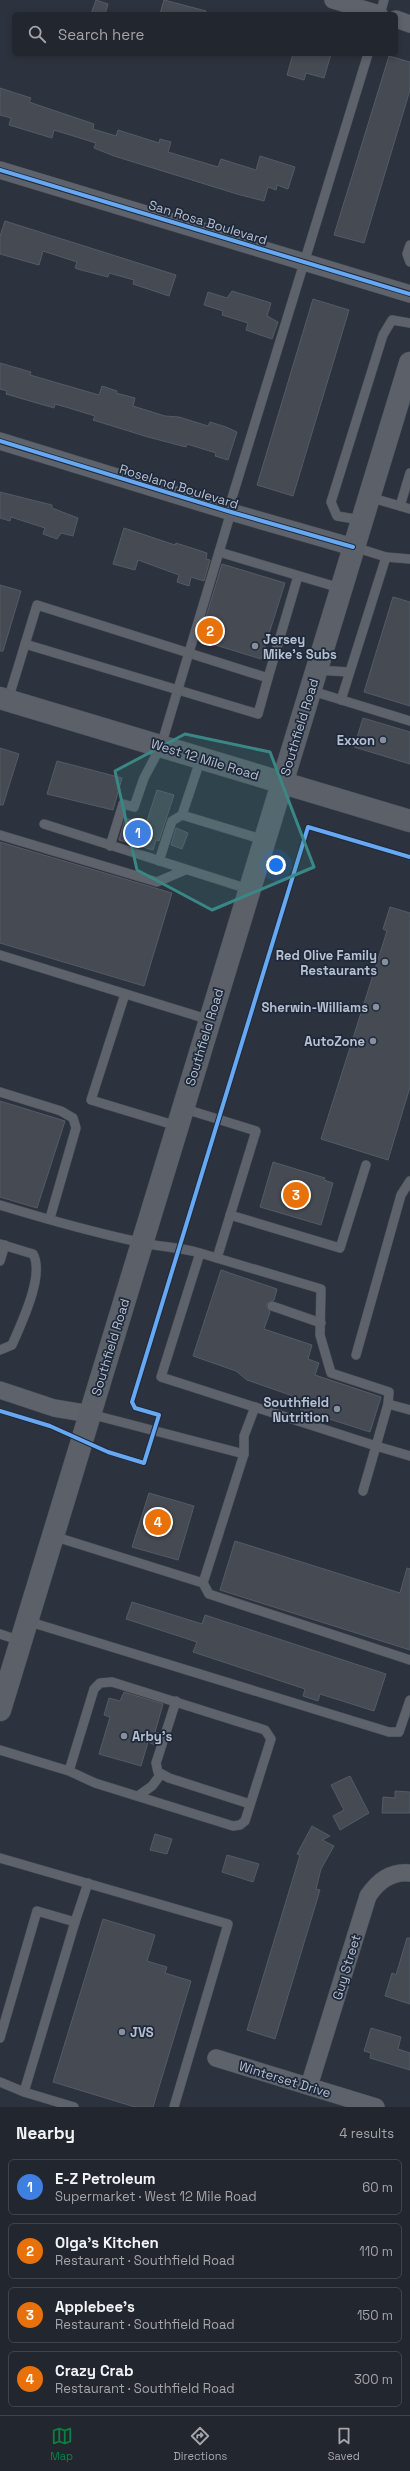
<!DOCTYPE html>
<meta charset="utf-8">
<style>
body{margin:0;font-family:"Space Grotesk",sans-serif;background:#2a2e36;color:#f1f3f6}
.you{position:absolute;left:276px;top:865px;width:14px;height:14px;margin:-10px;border:3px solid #fff;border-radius:50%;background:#1a73e8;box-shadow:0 0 0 6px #1a73e833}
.badge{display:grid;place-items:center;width:26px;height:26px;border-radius:50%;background:#0b8043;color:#fff;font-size:13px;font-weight:700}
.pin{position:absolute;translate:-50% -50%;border:2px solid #fff;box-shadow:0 1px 4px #0006}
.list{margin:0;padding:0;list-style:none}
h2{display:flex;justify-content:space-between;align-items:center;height:52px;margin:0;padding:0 16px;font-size:17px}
h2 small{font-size:13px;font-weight:400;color:#a2a5aa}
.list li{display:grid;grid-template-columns:26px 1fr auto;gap:12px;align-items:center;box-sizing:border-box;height:56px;margin:0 8px 8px;padding:0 8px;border:1px solid #3f434a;border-radius:6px}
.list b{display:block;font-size:15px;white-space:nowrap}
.list p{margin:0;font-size:13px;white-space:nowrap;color:#a2a5aa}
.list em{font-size:13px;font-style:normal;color:#a2a5aa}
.icon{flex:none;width:22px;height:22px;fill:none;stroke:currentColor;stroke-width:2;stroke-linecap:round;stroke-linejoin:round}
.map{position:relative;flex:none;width:410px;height:2107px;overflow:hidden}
.search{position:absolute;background:#22262e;box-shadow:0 2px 6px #0003;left:12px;right:12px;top:12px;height:44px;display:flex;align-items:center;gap:10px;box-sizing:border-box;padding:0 14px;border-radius:6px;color:#a2a5aa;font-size:15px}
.sheet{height:308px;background:#22262e}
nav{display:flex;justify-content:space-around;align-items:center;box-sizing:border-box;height:56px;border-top:1px solid #3f434a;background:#22262e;font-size:11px;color:#a2a5aa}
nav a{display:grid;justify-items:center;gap:2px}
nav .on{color:#0b8043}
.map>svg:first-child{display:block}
.building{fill:#454a53;stroke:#555b65}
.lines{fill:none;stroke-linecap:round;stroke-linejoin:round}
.lane-casing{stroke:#494e57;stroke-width:10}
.street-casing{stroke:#494e57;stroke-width:18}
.secondary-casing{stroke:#494e57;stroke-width:23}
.lane{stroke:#5d626b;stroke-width:9}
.street{stroke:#5d626b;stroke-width:17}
.secondary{stroke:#5c6169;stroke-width:22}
.cycleway-casing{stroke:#1e293b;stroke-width:6}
.cycleway{stroke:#66a8f1;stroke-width:4}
.marked{fill:#398886;fill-opacity:0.2;stroke:#398886;stroke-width:3;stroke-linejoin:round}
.poi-dot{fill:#878f9c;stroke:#1e293b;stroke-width:1.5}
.labels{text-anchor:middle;stroke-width:3.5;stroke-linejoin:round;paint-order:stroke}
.street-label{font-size:13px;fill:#b7c0ce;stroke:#1e293b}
.poi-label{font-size:13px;font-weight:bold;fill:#b7c0ce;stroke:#1e293b;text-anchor:end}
</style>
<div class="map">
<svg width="410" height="2107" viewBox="0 0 410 2107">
<rect width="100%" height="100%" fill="#2d333e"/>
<g class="building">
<path d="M96,0L108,4L105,14H91Z"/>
<path d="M164,0L206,11L205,14H160Z"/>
<path d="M293,54H331L324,78L306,73L304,80L287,75Z"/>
<path d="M389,56L410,62V90L364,243L334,235Z"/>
<path d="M0,88L31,98L29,102L94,124L93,129L116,136L118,130L159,143L160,139L171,142L168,152L218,167L221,159L256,170L260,156L295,167L288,189L277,185L276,190L268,187L264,201L237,194L114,156L94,148L96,143L54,130L52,138L9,125L11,118L0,115Z"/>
<path d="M5,221L176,275L169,296L133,284L134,280L109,273L108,277L81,270L75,268L77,262L43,251L39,265L0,254V236Z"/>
<path d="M232,291L271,303L267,316L278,322L272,339L246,330L248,323L222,315L223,311L204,305L208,292L227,298Z"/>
<path d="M313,299L349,310L293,496L257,485Z"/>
<path d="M0,363L31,372L30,375L99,395L102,386L117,391L116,393L135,398L133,406L165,416L179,417L208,426L210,422L226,427L237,432L228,460L215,456L216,453L187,444L186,447L148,437L93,420L95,416L69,408L55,404L54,408L6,394L7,391L0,389Z"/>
<path d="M0,492L52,505V508L78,518L73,536L61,533L57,539L43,534L45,528L11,517L10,521L0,518Z"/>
<path d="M124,528L175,545L176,543L207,553L206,559L210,560L204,581L191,577L189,586L177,582L179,575L138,560L135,570L113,564Z"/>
<path d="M222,564L285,583L261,659L199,640Z"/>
<path d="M0,585L21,591L3,651H0Z"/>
<path d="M393,597L410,602V706L364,692Z"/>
<path d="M363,718L410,732V764L354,747Z"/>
<path d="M0,748L19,754L3,805H0Z"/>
<path d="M57,761L122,778L113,810L47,794Z"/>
<path d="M157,790L174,795L159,841L156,840L153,850L119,840L125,818L146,824Z"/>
<path d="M176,828L188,833L182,849L171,845Z"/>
<path d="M0,842L172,893L144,986L0,943Z"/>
<path d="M390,907L410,913V1087L388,1160L321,1139L387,931L383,929Z"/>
<path d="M0,1101L65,1121L37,1208L0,1197Z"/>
<path d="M273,1162L325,1178L324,1180L333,1183L321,1225L260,1207Z"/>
<path d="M221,1270L277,1289L274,1300L266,1304L270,1312L264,1329L312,1345L308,1359L319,1363L315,1375L381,1397L370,1432L301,1410L293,1396L247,1380L236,1371L193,1356Z"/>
<path d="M149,1493L194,1506L178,1560L132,1547Z"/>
<path d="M235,1541L400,1593L407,1568L410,1569V1650L220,1590Z"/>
<path d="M132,1602L202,1624L205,1615L386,1674L374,1711L320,1694L318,1701L303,1696L305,1689L193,1652L197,1642L126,1619Z"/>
<path d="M124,1692L163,1704L155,1732L159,1733L155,1745L148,1742L141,1766L99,1754L110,1717L104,1715L109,1698L120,1701Z"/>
<path d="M350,1776L369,1813L340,1830L333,1816L344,1810L331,1785Z"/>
<path d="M395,1791L410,1792V1813H382L383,1797L395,1798Z"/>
<path d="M312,1826L330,1836L322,1840L334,1846L321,1869L316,1889L320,1890L275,2039L247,2030L300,1855L297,1854Z"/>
<path d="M155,1834L172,1839L167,1854L150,1850Z"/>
<path d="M227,1855L259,1864L253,1882L222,1872Z"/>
<path d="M103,1919L155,1935L147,1961L167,1967L165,1973L191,1981L153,2107H135L53,2082Z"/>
<path d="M407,1938H410V2004L385,1996L392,1973L396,1975Z"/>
<path d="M371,2028L401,2037L398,2049L410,2053V2070L370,2058L371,2053L364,2051Z"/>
</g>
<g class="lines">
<defs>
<g id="lane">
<path d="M380,14L384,0"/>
<path d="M410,245L407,254L410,262"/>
<path d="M369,497L410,509"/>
<path d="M400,506L410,473"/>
<path d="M228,511L368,54"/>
<path d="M361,520L337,516L331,502L383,335L392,320L410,323"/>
<path d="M354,547L386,557L410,559"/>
<path d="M219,552L340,588"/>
<path d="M25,644L258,714L268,678"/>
<path d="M317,670L349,672"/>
<path d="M309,690L410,721"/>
<path d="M8,700L37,605L268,678L298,576"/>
<path d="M341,700L386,557"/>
<path d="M201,758L182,815L264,840"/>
<path d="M44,824L248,889"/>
<path d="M0,835L157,882L185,870"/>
<path d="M110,846L123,804L134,807L144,778L161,746L231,512"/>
<path d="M159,861L172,821L182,815"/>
<path d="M0,955L210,1020"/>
<path d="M125,994L91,1100L177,1126"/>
<path d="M0,1092L61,1111L73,1118L76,1128L50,1218"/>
<path d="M182,1108L256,1131L217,1258"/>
<path d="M0,1205C46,1219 92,1232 139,1242C159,1247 179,1247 200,1253L321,1289L320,1335L331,1373L389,1392L388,1404L376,1446L161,1377L200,1253"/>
<path d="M230,1215L340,1248L366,1165"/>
<path d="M0,1244L33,1254C45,1275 21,1324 12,1345L0,1350"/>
<path d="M0,1261L5,1245"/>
<path d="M272,1306L321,1323"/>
<path d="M356,1355L401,1195L410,1181"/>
<path d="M388,1404L410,1410"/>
<path d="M90,1414L244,1454L203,1583L209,1594L410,1660"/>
<path d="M244,1454V1436L255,1407"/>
<path d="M363,1491L376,1446L410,1456"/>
<path d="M53,1536L203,1583"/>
<path d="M27,1621L389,1732H399L410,1700"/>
<path d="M0,1634L21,1641"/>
<path d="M176,1701L156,1763L158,1772L169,1778L250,1804"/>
<path d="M0,1750L69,1771L95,1783L233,1826L240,1825L245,1821L271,1739L265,1730L112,1682L100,1683L94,1689L69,1771"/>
<path d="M138,1796L152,1786L161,1774"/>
<path d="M0,1858L228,1924L174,2107"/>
<path d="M0,2038L37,1911L75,1922L88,1883"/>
<path d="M0,2082L24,2092L74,2107"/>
<path d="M24,2092L75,1922"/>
</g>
<g id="street">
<path d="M333,0L379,14"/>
<path d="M396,19L410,24"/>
<path d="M0,170L410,294"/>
<path d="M0,441L231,512L353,547"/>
<path d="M0,1390L54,1408L90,1414"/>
<path d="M216,2058L376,2107"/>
<path d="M309,2086L368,1896C378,1881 392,1871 410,1873"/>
</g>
<g id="secondary">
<path d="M0,698L410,821"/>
<path d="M0,1710L410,363"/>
</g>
</defs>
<use href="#lane" class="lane-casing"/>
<use href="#street" class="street-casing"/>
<use href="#secondary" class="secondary-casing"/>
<use href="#lane" class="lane"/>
<use href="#street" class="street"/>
<use href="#secondary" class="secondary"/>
<defs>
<g id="cycleway">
<path d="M0,170L410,294"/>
<path d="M0,441L231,512L353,547"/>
<path d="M0,1411L50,1426L108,1452L144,1463L159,1415L135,1408L132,1402L308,827L410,857"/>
</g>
</defs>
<use href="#cycleway" class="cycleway-casing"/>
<use href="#cycleway" class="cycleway"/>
</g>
<path class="marked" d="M185,734L270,752L314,867L212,910L137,870L115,771Z"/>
<g class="poi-dot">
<circle cx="255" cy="646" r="4"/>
<circle cx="383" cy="740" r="4"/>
<circle cx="385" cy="962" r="4"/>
<circle cx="376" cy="1007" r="4"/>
<circle cx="373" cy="1041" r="4"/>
<circle cx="337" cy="1409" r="4"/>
<circle cx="124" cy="1736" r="4"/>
<circle cx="122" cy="2032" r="4"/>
</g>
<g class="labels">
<g class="street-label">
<text transform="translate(208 222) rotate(17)" y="5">San Rosa Boulevard</text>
<text transform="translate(179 486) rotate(17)" y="5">Roseland Boulevard</text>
<text transform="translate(299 727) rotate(-73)" y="5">Southfield Road</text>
<text transform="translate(205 759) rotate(17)" y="5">West 12 Mile Road</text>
<text transform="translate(204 1037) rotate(-73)" y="5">Southfield Road</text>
<text transform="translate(110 1347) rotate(-73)" y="5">Southfield Road</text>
<text transform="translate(346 1967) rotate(-73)" y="5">Guy Street</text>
<text transform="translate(285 2079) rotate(17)" y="5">Winterset Drive</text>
</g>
<g class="poi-label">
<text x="263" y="644" text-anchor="start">Jersey<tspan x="263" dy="15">Mike's Subs</tspan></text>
<text x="375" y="745">Exxon</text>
<text x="377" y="960">Red Olive Family<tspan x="377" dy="15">Restaurants</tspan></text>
<text x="368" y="1012">Sherwin-Williams</text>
<text x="365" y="1046">AutoZone</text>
<text x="329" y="1407">Southfield<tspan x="329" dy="15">Nutrition</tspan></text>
<text x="132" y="1741" text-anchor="start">Arby's</text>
<text x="130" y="2037" text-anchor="start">JVS</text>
</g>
</g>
</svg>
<div class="you"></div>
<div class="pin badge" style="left:138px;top:833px;background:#3f7fe0">1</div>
<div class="pin badge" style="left:210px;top:631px;background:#e8710a">2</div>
<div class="pin badge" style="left:296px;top:1195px;background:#e8710a">3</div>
<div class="pin badge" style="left:158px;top:1522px;background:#e8710a">4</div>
<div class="search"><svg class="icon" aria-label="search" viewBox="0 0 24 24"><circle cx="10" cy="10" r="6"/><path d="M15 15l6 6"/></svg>Search here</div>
</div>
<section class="sheet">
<h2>Nearby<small>4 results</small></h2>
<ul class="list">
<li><span class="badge" style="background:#3f7fe0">1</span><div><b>E-Z Petroleum</b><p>Supermarket · West 12 Mile Road</p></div><em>60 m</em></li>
<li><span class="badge" style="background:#e8710a">2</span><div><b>Olga's Kitchen</b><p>Restaurant · Southfield Road</p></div><em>110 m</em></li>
<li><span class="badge" style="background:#e8710a">3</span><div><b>Applebee's</b><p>Restaurant · Southfield Road</p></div><em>150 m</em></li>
<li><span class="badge" style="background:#e8710a">4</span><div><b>Crazy Crab</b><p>Restaurant · Southfield Road</p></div><em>300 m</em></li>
</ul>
</section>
<nav>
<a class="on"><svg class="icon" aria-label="map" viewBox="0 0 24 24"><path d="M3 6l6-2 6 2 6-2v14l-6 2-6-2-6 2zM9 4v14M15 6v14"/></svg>Map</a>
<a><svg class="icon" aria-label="directions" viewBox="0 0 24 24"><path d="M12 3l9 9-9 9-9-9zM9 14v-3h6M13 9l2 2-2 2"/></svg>Directions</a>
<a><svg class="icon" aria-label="saved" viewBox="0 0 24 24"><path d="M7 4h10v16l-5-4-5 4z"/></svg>Saved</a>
</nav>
